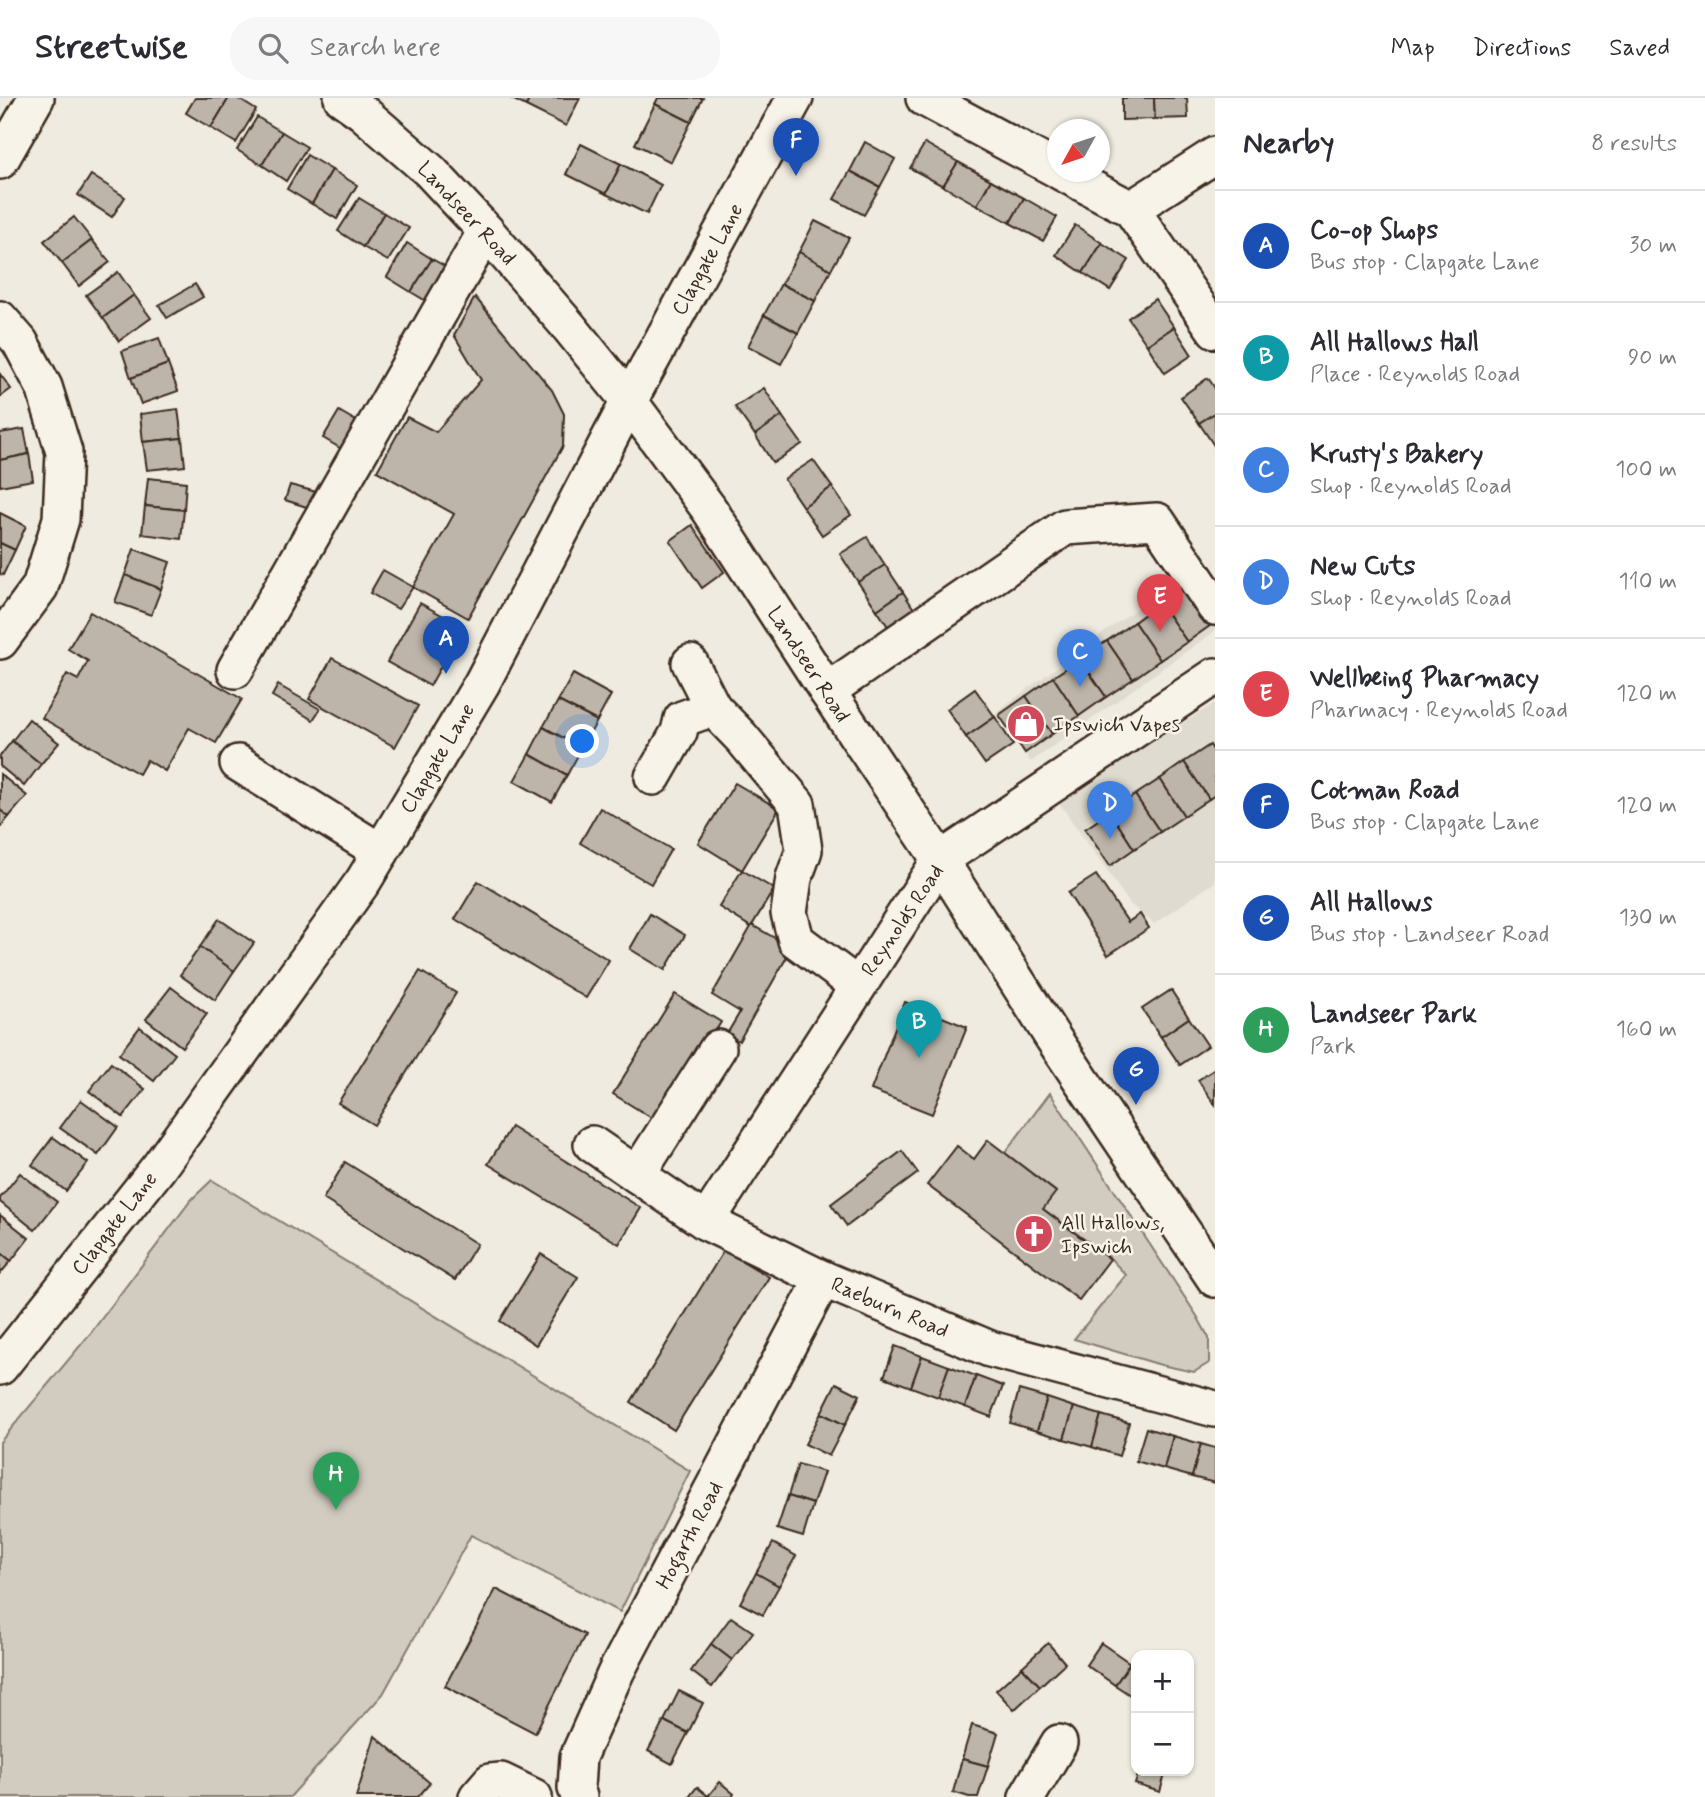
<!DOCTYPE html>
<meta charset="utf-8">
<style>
body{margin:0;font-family:Mynerve,sans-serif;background:#f7f7f7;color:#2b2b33}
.controls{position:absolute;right:21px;bottom:21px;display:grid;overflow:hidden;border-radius:14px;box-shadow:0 2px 5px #0004}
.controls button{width:63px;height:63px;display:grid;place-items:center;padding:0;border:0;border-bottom:2px solid #e1e1e2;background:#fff;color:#2b2b33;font:35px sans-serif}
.compass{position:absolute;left:1047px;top:21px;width:63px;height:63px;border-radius:50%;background:#fff;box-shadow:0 2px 5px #0004;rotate:230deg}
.you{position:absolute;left:583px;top:644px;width:24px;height:24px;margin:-18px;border:5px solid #fff;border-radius:50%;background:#1a73e8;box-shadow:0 0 0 10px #1a73e833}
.badge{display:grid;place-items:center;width:46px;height:46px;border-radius:50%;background:#db2777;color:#fff;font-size:23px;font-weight:700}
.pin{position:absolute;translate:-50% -58px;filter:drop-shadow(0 2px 4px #0008)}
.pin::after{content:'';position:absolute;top:37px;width:24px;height:21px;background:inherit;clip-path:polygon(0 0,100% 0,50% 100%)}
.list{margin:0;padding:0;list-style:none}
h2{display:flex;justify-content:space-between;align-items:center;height:91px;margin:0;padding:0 28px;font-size:30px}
h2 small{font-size:23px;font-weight:400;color:#7c7c81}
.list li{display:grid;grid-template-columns:46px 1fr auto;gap:21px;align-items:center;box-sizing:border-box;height:112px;padding:0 28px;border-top:2px solid #e1e1e2}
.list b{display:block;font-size:26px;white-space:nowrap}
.list p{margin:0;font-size:23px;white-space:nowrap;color:#7c7c81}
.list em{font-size:23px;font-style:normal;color:#7c7c81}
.icon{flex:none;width:38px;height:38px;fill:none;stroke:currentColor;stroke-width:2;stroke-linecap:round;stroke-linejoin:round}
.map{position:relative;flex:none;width:1215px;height:1699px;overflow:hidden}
header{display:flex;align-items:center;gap:42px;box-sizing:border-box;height:98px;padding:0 35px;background:#fff;border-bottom:2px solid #e1e1e2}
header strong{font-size:33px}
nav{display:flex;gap:38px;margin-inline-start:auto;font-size:24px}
.search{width:490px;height:63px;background:#f7f7f7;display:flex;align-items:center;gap:18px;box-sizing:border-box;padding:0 24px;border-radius:28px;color:#7c7c81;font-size:26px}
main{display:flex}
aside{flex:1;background:#fff}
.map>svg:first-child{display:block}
.built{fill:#e0dbd0}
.green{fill:#d1cbc0;stroke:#867a6f;stroke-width:2}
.building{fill:#bdb5aa;stroke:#3b2a1e;stroke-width:2}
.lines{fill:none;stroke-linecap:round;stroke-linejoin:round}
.minor-casing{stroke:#3b2a1e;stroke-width:40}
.minor{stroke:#f7f3e8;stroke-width:35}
.labels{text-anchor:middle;stroke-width:5;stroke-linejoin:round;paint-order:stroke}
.street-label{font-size:21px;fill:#3b2a1e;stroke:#f7f3e8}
.poi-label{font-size:21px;fill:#3b2a1e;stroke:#f7f3e8;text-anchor:start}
</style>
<header>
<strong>Streetwise</strong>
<div class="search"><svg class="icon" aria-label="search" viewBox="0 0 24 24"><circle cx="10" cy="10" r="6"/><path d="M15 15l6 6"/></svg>Search here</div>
<nav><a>Map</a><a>Directions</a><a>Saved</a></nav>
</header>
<main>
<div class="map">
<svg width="1215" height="1699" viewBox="0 0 1215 1699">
<rect width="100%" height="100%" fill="#efebe0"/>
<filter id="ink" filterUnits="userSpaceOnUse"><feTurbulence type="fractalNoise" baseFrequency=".0143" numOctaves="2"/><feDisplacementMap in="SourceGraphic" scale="14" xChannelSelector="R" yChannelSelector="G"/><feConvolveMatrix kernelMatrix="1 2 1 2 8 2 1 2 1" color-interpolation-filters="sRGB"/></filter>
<g filter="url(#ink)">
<g class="built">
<path d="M1189,472L1215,508V533L1031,664L996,614Z"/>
<path d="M1215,605V784L1154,826L1130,806L1057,702Z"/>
</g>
<g class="green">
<path d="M1050,995L1197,1218L1209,1240V1265L1194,1274L1161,1267L1074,1241L1126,1177L1110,1160L1043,1111L1055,1093L1005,1055Z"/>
<path d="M212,1082L690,1373L620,1514L471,1437L383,1596L290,1699H0V1344L90,1236L191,1102Z"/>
</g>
<g class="building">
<path d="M195,0H229L211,30L186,15Z"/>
<path d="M229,0H237L256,12L236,45L211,30Z"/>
<path d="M510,0H530L526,8Z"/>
<path d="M530,0H580L566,28L526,8Z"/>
<path d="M658,0H703L691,24L655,6Z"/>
<path d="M1122,0H1154L1155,21L1122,22Z"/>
<path d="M1154,0H1187L1188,20L1155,21Z"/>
<path d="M655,6L691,24L671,64L635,46Z"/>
<path d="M257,19L282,34L262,67L237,52Z"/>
<path d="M282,34L307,49L286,83L262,67Z"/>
<path d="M865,44L895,61L880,89L850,73Z"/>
<path d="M925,45L958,64L943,88L910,70Z"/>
<path d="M581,46L621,66L606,96L566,76Z"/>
<path d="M307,57L332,72L312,106L287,91Z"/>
<path d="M958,64L991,82L977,107L943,88Z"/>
<path d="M621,66L661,87L647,116L606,96Z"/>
<path d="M332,72L357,87L337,121L312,106Z"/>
<path d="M850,73L880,89L864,117L834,101Z"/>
<path d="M91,77L125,99L112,119L78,97Z"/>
<path d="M991,82L1024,100L1010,125L977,107Z"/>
<path d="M359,100L384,115L363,149L338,133Z"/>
<path d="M1024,100L1057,119L1043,143L1010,125Z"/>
<path d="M384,115L409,130L388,163L363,149Z"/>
<path d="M74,119L92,142L62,165L44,143Z"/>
<path d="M815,123L849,140L831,172L799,154Z"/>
<path d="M1075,127L1102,145L1083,175L1056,157Z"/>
<path d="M92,142L110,164L79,188L62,165Z"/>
<path d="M407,145L432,161L411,194L387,179Z"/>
<path d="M1102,145L1129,162L1110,192L1083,175Z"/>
<path d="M799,154L831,172L815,203L781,186Z"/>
<path d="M432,161L457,175L436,209L411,194Z"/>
<path d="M118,174L134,197L103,220L86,197Z"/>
<path d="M195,186L203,199L167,220L159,207Z"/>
<path d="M781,186L815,203L798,235L764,217Z"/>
<path d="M134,197L151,220L119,243L103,220Z"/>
<path d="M475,199L552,292L564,316L563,348L468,520L413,489L454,416L377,373L407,319L436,334L481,282L454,237Z"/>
<path d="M1155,201L1174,229L1147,247L1128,220Z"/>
<path d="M764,217L798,235L781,266L748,248Z"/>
<path d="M1174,229L1192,257L1165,275L1147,247Z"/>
<path d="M159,240L168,266L131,280L122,253Z"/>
<path d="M168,266L178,293L141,306L131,280Z"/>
<path d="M0,276L11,291L0,299Z"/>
<path d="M1208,280L1215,290V315L1199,325L1181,299Z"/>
<path d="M764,290L782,318L755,337L735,309Z"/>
<path d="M178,311L182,340L143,344L140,316Z"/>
<path d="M339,313L361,326L345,353L323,340Z"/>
<path d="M1215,315V349L1199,325Z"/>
<path d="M782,318L802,346L773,365L755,337Z"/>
<path d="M24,331L29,356L0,362V335Z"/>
<path d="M182,340L185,368L147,372L143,344Z"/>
<path d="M29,356L33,382L0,388V362Z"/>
<path d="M813,362L832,389L803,409L784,381Z"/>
<path d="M148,380L186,384L184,412L145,408Z"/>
<path d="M290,387L324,396L319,413L285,402Z"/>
<path d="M832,389L851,417L822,437L803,409Z"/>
<path d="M145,408L184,412L181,441L142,436Z"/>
<path d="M0,415L26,428L15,452L0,445Z"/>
<path d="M692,427L724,474L702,490L670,443Z"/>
<path d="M867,439L885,467L858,484L840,456Z"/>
<path d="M0,445L15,452L3,477L0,476Z"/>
<path d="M134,451L170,464L161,491L125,477Z"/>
<path d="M885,467L903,494L877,512L858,484Z"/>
<path d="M383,472L413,489L398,511L370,495Z"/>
<path d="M125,477L161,491L151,517L115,504Z"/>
<path d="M1188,487L1214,525L1187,544L1160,505Z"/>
<path d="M903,494L921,522L895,539L877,512Z"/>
<path d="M420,505L463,529L430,588L387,564Z"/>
<path d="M1160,505L1187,544L1160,562L1134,524Z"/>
<path d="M90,514L242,601L216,645L189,630L165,673L147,662L139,676L42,620L67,576L78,582L88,563L68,551Z"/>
<path d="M1134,524L1160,562L1133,581L1107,543Z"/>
<path d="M1107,543L1133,581L1106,599L1080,561Z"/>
<path d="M332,560L418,608L395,649L309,601Z"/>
<path d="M1080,561L1106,599L1079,618L1053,579Z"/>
<path d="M573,576L611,597L597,623L558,603Z"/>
<path d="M1053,579L1079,618L1052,636L1026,598Z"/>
<path d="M278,587L320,611L313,622L272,598Z"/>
<path d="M975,591L995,619L966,639L947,611Z"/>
<path d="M1026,598L1052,636L1025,655L999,617Z"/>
<path d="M558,603L597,623L582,650L543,629Z"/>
<path d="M995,619L1013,647L985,666L966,639Z"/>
<path d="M29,621L59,645L41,666L12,643Z"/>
<path d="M543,629L582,650L567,677L529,656Z"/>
<path d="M12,643L41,666L24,688L0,668V658Z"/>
<path d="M1210,647L1215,655V697L1209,701L1184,664Z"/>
<path d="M529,656L567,677L552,704L514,683Z"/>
<path d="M1184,664L1209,701L1184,718L1160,681Z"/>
<path d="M0,676L27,698L9,719L0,712Z"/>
<path d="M1160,681L1184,718L1160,734L1135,697Z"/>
<path d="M735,685L779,711L742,772L698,745Z"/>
<path d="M1135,697L1160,734L1134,751L1110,714Z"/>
<path d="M600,710L671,751L651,786L580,745Z"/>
<path d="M0,712L9,719L0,730Z"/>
<path d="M1110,714L1134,751L1110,768L1085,731Z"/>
<path d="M742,772L774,791L751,829L719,809Z"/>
<path d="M1096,777L1128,824L1140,816L1149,830L1108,857L1068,795Z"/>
<path d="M478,783L609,862L586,900L455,821Z"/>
<path d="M650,816L685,837L665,872L630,851Z"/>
<path d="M219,821L254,845L234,873L200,849Z"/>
<path d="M752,827L792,850L739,943L727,936L740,914L712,897Z"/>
<path d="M200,849L234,873L215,902L180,877Z"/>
<path d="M420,873L456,895L374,1027L338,1005Z"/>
<path d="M171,889L207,916L182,949L146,921Z"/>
<path d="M1171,892L1189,920L1161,939L1142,911Z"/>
<path d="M675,896L721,924L660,1025L613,996Z"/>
<path d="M905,904L967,929L932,1016L871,992Z"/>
<path d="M1189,920L1208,948L1180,967L1161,939Z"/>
<path d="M140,929L175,956L154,983L119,956Z"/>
<path d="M111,965L145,991L123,1019L89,993Z"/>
<path d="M1215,971V1007L1198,982Z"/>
<path d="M81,1002L118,1029L98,1057L60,1030Z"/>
<path d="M511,1029L641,1110L619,1146L488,1066Z"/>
<path d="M53,1039L88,1065L66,1093L32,1067Z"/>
<path d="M988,1042L1056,1094L1043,1111L1110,1161L1079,1202L927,1087L957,1048L974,1061Z"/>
<path d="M902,1053L918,1075L847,1128L831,1106Z"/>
<path d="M345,1064L477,1146L455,1182L323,1101Z"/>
<path d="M20,1075L57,1104L35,1132L0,1104V1100Z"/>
<path d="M0,1117L29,1140L11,1163L0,1154Z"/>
<path d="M724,1152L769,1179L674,1332L631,1304Z"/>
<path d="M0,1154L11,1163L0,1176Z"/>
<path d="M541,1156L578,1179L536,1247L500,1223Z"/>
<path d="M895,1248L922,1258L911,1289L884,1279Z"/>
<path d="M922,1258L949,1268L938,1299L911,1289Z"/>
<path d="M949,1268L976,1278L965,1309L938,1299Z"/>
<path d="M976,1278L1003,1288L991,1319L965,1309Z"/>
<path d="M836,1285L860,1297L845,1327L821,1315Z"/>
<path d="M1019,1292L1047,1300L1037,1333L1010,1325Z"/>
<path d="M1047,1300L1074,1309L1064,1341L1037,1333Z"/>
<path d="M1074,1309L1101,1317L1092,1349L1064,1341Z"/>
<path d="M821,1315L845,1327L829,1358L805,1346Z"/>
<path d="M1101,1317L1129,1325L1119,1358L1092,1349Z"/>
<path d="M1146,1330L1173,1338L1164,1371L1136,1363Z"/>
<path d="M1173,1338L1201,1346L1192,1379L1164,1371Z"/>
<path d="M1201,1346L1215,1350V1385L1192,1379Z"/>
<path d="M798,1366L824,1374L813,1406L788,1398Z"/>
<path d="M788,1398L813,1406L803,1439L777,1431Z"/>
<path d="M773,1445L796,1458L779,1488L756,1475Z"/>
<path d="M756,1475L779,1488L763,1517L740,1505Z"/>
<path d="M496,1491L585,1537L535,1635L445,1588Z"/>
<path d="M731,1519L753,1534L732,1562L711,1546Z"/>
<path d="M1048,1545L1065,1565L1040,1588L1022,1569Z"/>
<path d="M1101,1545L1130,1565L1115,1587L1086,1567Z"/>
<path d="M711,1546L732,1562L712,1589L691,1573Z"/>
<path d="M1130,1565L1136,1569V1601L1115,1587Z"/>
<path d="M1022,1569L1040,1588L1014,1612L996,1592Z"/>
<path d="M679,1593L703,1605L688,1635L664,1623Z"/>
<path d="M664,1623L688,1635L672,1666L648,1653Z"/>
<path d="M972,1627L998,1635L988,1668L962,1661Z"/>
<path d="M375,1638L430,1685L418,1699H356Z"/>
<path d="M962,1661L988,1668L978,1699H969L953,1694Z"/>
<path d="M1139,1673H1166L1160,1694L1135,1686Z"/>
<path d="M720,1684L734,1696L732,1699H689L697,1689L708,1698Z"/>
</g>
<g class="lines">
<defs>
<g id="minor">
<path d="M342,0L362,14L430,73L486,133L570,230L629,303L709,411L827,593L940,762L1053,940L1215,1181"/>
<path d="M924,0L1058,72"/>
<path d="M0,63L36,0"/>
<path d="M1061,74L1131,111L1215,232"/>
<path d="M1131,111L1215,57"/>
<path d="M0,221L20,244L44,289L64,354L61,421L40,489L0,543"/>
<path d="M690,565L713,610"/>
<path d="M235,572L486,133"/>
<path d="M827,593L1065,429L1157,423L1215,509"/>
<path d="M238,665L381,754"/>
<path d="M653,679L679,634L682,621L713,610L741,639L797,706L804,752L794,780L789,815L796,842L858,888"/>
<path d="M592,1046L706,1124L823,1181L990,1251L1215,1311"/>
<path d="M637,1077L718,950"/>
<path d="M706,1124L940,762L1215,578"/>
<path d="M0,1269L159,1069L364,782L482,585L629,303L795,0"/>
<path d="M477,1699L490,1684L501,1683L534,1699"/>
<path d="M579,1699L576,1690L578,1659L616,1574L823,1181"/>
<path d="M1027,1699L1059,1645"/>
</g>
</defs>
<use href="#minor" class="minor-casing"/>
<use href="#minor" class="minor"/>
</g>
</g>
<defs>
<symbol id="shop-disc" viewBox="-11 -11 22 22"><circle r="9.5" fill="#d1495b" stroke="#f7f3e8"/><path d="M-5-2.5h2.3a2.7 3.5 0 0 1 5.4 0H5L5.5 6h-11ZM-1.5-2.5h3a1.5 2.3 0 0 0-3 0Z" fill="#fff"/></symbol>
<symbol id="church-disc" viewBox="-11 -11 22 22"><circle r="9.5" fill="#d1495b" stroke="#f7f3e8"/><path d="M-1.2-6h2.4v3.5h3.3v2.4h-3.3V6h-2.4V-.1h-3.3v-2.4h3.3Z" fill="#fff"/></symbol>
</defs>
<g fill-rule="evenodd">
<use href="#shop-disc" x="1004" y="604" width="44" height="44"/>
<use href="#church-disc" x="1012" y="1114" width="44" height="44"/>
</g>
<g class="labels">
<g class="street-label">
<text transform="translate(467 115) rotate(47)" y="7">Landseer Road</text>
<text transform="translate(707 161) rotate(-61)" y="7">Clapgate Lane</text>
<text transform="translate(809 566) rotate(57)" y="7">Landseer Road</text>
<text transform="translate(437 660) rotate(-59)" y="7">Clapgate Lane</text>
<text transform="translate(902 822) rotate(-56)" y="7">Reynolds Road</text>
<text transform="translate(114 1125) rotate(-52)" y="7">Clapgate Lane</text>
<text transform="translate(890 1209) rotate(23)" y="7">Raeburn Road</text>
<text transform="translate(689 1437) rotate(-62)" y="7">Hogarth Road</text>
</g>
<g class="poi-label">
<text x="1053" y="633">Ipswich Vapes</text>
<text x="1061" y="1131">All Hallows,<tspan x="1061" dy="24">Ipswich</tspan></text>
</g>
</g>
</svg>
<div class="controls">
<button>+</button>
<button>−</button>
</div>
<svg class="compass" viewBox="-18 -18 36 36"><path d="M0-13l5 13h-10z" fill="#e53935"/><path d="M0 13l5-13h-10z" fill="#7c7c81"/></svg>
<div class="you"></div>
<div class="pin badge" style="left:446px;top:576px;background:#1a4fb4">A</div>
<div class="pin badge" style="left:919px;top:960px;background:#0f9aa8">B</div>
<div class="pin badge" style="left:1080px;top:589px;background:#3f7fe0">C</div>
<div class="pin badge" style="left:1110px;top:741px;background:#3f7fe0">D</div>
<div class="pin badge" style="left:1160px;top:534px;background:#e0444e">E</div>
<div class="pin badge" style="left:796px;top:78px;background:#1a4fb4">F</div>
<div class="pin badge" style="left:1136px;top:1007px;background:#1a4fb4">G</div>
<div class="pin badge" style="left:336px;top:1412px;background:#2e9e5b">H</div>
</div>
<aside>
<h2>Nearby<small>8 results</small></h2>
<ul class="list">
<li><span class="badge" style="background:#1a4fb4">A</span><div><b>Co-op Shops</b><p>Bus stop · Clapgate Lane</p></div><em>30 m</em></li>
<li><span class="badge" style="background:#0f9aa8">B</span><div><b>All Hallows Hall</b><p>Place · Reynolds Road</p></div><em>90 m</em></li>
<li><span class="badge" style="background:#3f7fe0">C</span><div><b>Krusty's Bakery</b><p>Shop · Reynolds Road</p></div><em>100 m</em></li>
<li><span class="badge" style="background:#3f7fe0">D</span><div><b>New Cuts</b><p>Shop · Reynolds Road</p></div><em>110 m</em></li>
<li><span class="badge" style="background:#e0444e">E</span><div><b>Wellbeing Pharmacy</b><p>Pharmacy · Reynolds Road</p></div><em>120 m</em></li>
<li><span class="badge" style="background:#1a4fb4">F</span><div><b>Cotman Road</b><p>Bus stop · Clapgate Lane</p></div><em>120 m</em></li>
<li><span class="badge" style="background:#1a4fb4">G</span><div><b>All Hallows</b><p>Bus stop · Landseer Road</p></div><em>130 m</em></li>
<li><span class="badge" style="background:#2e9e5b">H</span><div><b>Landseer Park</b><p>Park</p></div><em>160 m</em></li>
</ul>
</aside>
</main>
